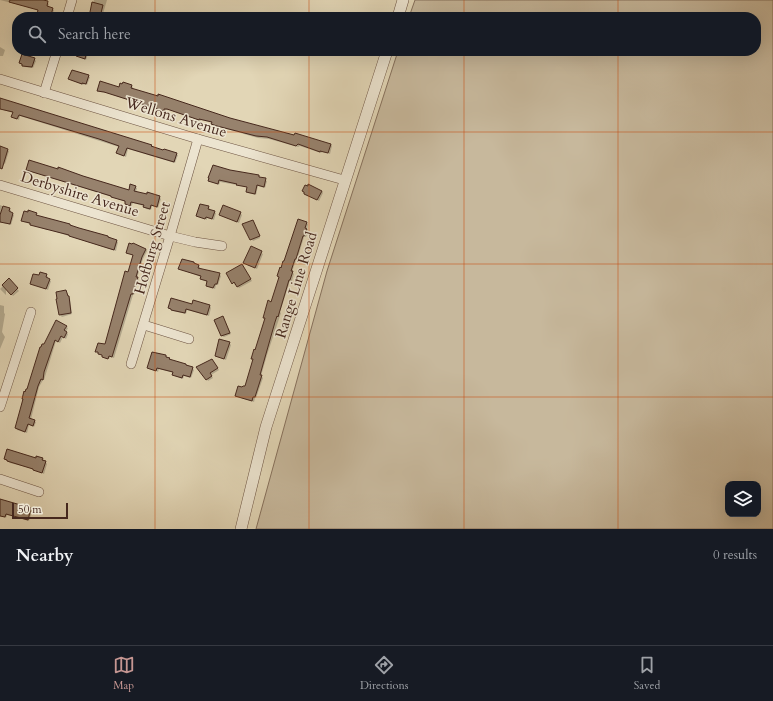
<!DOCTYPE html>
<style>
body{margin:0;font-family:Cardo,serif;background:#242831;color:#f1f3f6}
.controls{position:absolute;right:12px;bottom:12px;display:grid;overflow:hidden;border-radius:8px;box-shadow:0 4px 16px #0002}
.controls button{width:36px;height:36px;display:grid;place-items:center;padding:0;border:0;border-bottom:1px solid #363941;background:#171b24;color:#f1f3f6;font:20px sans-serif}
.scale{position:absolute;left:12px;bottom:10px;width:56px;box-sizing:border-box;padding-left:4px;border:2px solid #46281d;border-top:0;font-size:11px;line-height:14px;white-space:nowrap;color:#46281d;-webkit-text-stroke:3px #ece4d0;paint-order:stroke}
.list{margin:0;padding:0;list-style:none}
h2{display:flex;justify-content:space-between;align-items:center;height:52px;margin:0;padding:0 16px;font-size:17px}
h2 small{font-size:13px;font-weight:400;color:#9ea1a6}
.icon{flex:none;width:22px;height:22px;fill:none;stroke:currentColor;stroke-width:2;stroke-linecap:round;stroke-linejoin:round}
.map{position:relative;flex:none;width:773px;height:529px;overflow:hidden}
.search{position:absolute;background:#171b24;box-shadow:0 4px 16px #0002;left:12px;right:12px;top:12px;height:44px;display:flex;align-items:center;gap:10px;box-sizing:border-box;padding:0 14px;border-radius:16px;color:#9ea1a6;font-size:15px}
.sheet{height:116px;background:#171b24}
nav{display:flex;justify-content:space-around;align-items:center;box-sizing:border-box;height:56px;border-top:1px solid #363941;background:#171b24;font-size:11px;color:#9ea1a6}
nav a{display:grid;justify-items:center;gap:2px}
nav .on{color:#c59692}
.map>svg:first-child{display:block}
.green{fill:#c7b89c;stroke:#86705c;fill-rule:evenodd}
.shadow{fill:#0003}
.building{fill:#97826d;stroke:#46281d}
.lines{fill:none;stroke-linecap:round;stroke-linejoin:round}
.minor-casing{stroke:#6d5443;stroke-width:10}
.tertiary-casing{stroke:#6d5443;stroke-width:12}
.minor{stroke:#ece4d0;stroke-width:9}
.tertiary{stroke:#ece4d0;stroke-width:11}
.grid{fill:none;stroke:#c84f0f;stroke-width:1;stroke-opacity:0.55}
.labels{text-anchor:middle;stroke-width:3;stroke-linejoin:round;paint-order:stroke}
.street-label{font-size:15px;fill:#46281d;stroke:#ece4d0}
</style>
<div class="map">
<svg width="773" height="529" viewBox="0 0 773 529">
<rect width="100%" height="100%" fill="#e2d6b6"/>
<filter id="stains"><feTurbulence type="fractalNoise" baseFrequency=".005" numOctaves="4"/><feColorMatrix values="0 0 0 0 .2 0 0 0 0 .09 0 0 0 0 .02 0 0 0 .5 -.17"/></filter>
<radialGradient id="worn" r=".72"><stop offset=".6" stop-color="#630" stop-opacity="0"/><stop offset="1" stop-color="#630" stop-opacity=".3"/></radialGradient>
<path class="green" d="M415,0H773V529H256L327,271L398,51H756V17H409ZM728,484H758V514H728Z"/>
<g class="shadow">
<path d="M0,0H43L49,4L48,7L54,10L52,16L46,15L45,17L40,15L38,14L39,10Z"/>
<path d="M94,0H107L102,17H89Z"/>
<path d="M0,47L5,50L3,56H0Z"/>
<path d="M79,51H89L86,60L77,56Z"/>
<path d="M34,59L36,61L33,68L25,67L20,63Z"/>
<path d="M88,76L90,77L87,85L84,84L83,85L71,80Z"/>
<path d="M131,86L133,87L132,90L230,119L331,144L332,146L330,154L322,152L321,153L300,146L298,147L269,139L258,138L220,127L214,126L213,123L201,120L200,121L170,110H166L165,112L107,93L100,92L98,90Z"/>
<path d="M0,99L164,151L176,154L178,155L175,163L128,149L126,157L117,153L119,147L20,116L19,120L14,118L12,117L13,113L0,109Z"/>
<path d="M0,147L9,151L5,164L0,162Z"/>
<path d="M27,169L129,191L135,187L137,188L136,192L159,197L161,199L158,208L152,206L151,210L146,209L144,206L133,203L131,207L127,206L126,204V202L112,197L29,171Z"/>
<path d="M230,171L259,176L260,178L267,181L265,188L258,186L256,195L248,193L247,191L248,187L220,182L219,185L209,181Z"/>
<path d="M322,191L323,193L319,201L307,195Z"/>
<path d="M0,205L9,209L11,210L10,213L14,215L11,225L0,222Z"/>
<path d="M209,207L210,210L216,213L214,220L207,218V220L197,216Z"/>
<path d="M29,212L38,216L70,225L72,227L108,236L118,242L116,251L47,229V230L24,222L22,220Z"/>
<path d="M240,213L242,215L239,223L222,216Z"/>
<path d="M254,222L260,238L253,241L243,224Z"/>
<path d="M307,223L308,224L307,230L308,231L306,237H304L297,260H296L292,272L294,274L292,281H290L280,312L281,313L267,355L261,376L263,378L256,398H255L254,402L238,397L236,395L245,388L254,360L252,358L256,351L266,319L264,317L272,303L280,278L278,276Z"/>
<path d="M251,248L263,254L257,269L246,264Z"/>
<path d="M146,249L147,251L143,259L137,278L139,280L134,295H133L114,358L110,357L109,359L105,358L97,351L105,346L128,273L134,255L127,252Z"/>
<path d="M198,266L200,267L199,269L219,274L221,276L218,285H216L215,289L209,287L207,286L208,282L202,280L201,279V277L180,269Z"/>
<path d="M243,267L252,281L239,288L236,284L235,285L233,283Z"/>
<path d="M46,275L48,277L47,279L51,281L48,290L31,283L40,277Z"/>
<path d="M9,280L19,291L13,296L6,288V295L0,289Z"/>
<path d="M66,291L70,299L72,314L62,317L60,315L57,300Z"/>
<path d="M0,305L4,306V313L5,314L2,332L5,337L0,349Z"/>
<path d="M192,305L210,306L211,308L209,316L187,310L186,314L173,311L169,307Z"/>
<path d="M223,317L231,334L224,337L222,336Z"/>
<path d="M66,327L68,328L66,332L68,334L66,339L63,337L60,343L56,341L44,380H43L39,387L31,419L36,422L34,427L29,425L27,433L17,430L16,428L26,393L44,345Z"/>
<path d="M229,343L231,345L226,360L218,357L217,356Z"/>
<path d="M166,356L171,361L186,365L192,368L194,370L191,378L184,376L183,379L175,376L174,373L159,369L158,372L148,367Z"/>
<path d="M212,360L219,370L211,375L213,378L208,381L207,379Z"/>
<path d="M5,459H43L47,464L44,474L34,469L10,463Z"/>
<path d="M0,500L31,509L32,511L29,521L7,515L6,518L1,516Z"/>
</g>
<g class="building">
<path d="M10,0H43L48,1L47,6L53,8L51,15L44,14V16L37,14L38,10L9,2Z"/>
<path d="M92,2L103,5L100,17H89Z"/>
<path d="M78,51H87L85,59L76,56Z"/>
<path d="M22,54L35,58L32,67L22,66V64L19,63Z"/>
<path d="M72,70L89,75L86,84L82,83V84L68,79Z"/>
<path d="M100,81L119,87L120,83L122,84L123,82L132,85L131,88L158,96V94L230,118L294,135L295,133L331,144L328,153L320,151V152L298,144L296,146L267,137L256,136L217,126L211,124L212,122L199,119V120L167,109H164V111L104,92L97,91Z"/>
<path d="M0,98L152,145L151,146L163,150L164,149L177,153L174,162L127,148L124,156L116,153L119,146L99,139L19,115L17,119L11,117L13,112L0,109Z"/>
<path d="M0,146L8,149L2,169L0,168Z"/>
<path d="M29,160L58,169V167L83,176L129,190L130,184L136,186L134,191L147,194V192L160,196L157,207L151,205L150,209L143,207L144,205L131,202L130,206L125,204V201L111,197V196L26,170Z"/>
<path d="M213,165L230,170L259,175V177L266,178L264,187L257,185L255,194L246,192L247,187L236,185L237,184L219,180L218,184L208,181L209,178H208Z"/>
<path d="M308,184L322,191L317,200L304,194V192L302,191L305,185L308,186Z"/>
<path d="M200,204L209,206L208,209L215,211L212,219L206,217L205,219L196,216Z"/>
<path d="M223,205L241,212L237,222L219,215Z"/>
<path d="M3,206L10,208L9,211L13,213L10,224L0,222V215Z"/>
<path d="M28,210L37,213L36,215L70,224V225L79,228L108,236V237L117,240L114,250L69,236V235L30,225V223L21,221L24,211L28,212Z"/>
<path d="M298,219L307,222L305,228L307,229L304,236H303L296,259H295L291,271H293L290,280H289L278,317L277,316L275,322L260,375H262L255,397H253L252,401L235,396L238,386L242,387L243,386H245L253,359H251L254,349L255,350L265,318H263L268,300L271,302L279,277L277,276L280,267L281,268L283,261H284Z"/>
<path d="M253,220L260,236L250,240L242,224Z"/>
<path d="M129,243L132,244L133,243L146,249L142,257L136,277H138L137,281L133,294H131L112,357L109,356L108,359L102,357V355L98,354V352H95L98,343L105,344L125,271L128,272L133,255L126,253Z"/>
<path d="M251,246L262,251L255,268L243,263Z"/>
<path d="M182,259L194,262V263L199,265L198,268L220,273L217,284H215L213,288L206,286L207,281L200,279L201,276L178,269Z"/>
<path d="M242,264L251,279L237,287L234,282L232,284L226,273Z"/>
<path d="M40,272L47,274L46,277L50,279L46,289L30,284L33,274L39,275Z"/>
<path d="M9,278L18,288L11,295L2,285Z"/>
<path d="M66,290L68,296H69L71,313L59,315L56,299H57L56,292Z"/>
<path d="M171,298L192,304L193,300L210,305L207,315L186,309L185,313L171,310V309L168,308Z"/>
<path d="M223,316L230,333L221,336L214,320Z"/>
<path d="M56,320L67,326L64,330L67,332L64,338L61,336L58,342L55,340L44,372L43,380L41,379L38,386L30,415L29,418L35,420L33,426L28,424L25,432L15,428L23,399H22L24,391L25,392L26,389H27L40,347H41L42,344H44Z"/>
<path d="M219,339L230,342L224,359L215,356Z"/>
<path d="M152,352L166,355V357L170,358L169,359L186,364V365L193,367L190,377L183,375L182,378L172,375L173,372L157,368L156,371L147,368Z"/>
<path d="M212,359L218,368L210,373L212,376L206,380L196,367Z"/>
<path d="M7,449L36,458V456L43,458L42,460L46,461L42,473L33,470V469L7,461V460L4,459Z"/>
<path d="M0,499L31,508L28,520L6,514L5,517L0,516Z"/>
</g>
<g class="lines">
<defs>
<g id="minor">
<path d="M67,17L72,0"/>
<path d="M0,79L198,139L344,180"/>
<path d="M44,93L57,51"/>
<path d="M0,185L170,236L195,242L222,246"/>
<path d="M144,325L189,339"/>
<path d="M131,364L170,236L198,139"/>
<path d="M0,407L31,312"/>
<path d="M0,479L39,492"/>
</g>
<g id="tertiary">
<path d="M398,17L403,0"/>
<path d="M241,529L266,427L387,51"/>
</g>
</defs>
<use href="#minor" class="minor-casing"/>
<use href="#tertiary" class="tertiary-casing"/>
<use href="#minor" class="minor"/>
<use href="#tertiary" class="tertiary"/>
</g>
<path class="grid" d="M155,0V17M309,0V17M464,0V17M618,0V17M155,51V529M309,51V529M464,51V529M618,51V529M0,132H773M0,264H773M0,397H773"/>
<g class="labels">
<g class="street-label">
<text transform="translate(176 117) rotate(17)" y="5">Wellons Avenue</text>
<text transform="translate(80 194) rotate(17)" y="5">Derbyshire Avenue</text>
<text transform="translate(152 248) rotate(-74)" y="5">Hofburg Street</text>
<text transform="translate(296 285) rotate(-73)" y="5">Range Line Road</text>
</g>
</g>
<rect width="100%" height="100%" filter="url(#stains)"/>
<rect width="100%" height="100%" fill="url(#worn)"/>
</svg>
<div class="controls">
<button><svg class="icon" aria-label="layers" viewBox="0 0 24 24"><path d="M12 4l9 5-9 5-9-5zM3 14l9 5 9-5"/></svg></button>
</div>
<div class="scale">50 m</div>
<div class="search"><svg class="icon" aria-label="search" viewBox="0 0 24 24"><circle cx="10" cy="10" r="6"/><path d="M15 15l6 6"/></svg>Search here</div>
</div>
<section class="sheet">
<h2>Nearby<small>0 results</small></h2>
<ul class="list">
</ul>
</section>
<nav>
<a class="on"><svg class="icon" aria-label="map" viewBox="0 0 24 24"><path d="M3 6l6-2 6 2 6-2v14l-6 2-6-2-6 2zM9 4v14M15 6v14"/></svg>Map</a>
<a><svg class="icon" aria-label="directions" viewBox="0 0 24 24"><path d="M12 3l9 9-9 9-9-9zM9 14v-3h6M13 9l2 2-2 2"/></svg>Directions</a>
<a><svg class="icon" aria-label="saved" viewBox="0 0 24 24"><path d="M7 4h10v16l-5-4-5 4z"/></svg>Saved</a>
</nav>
